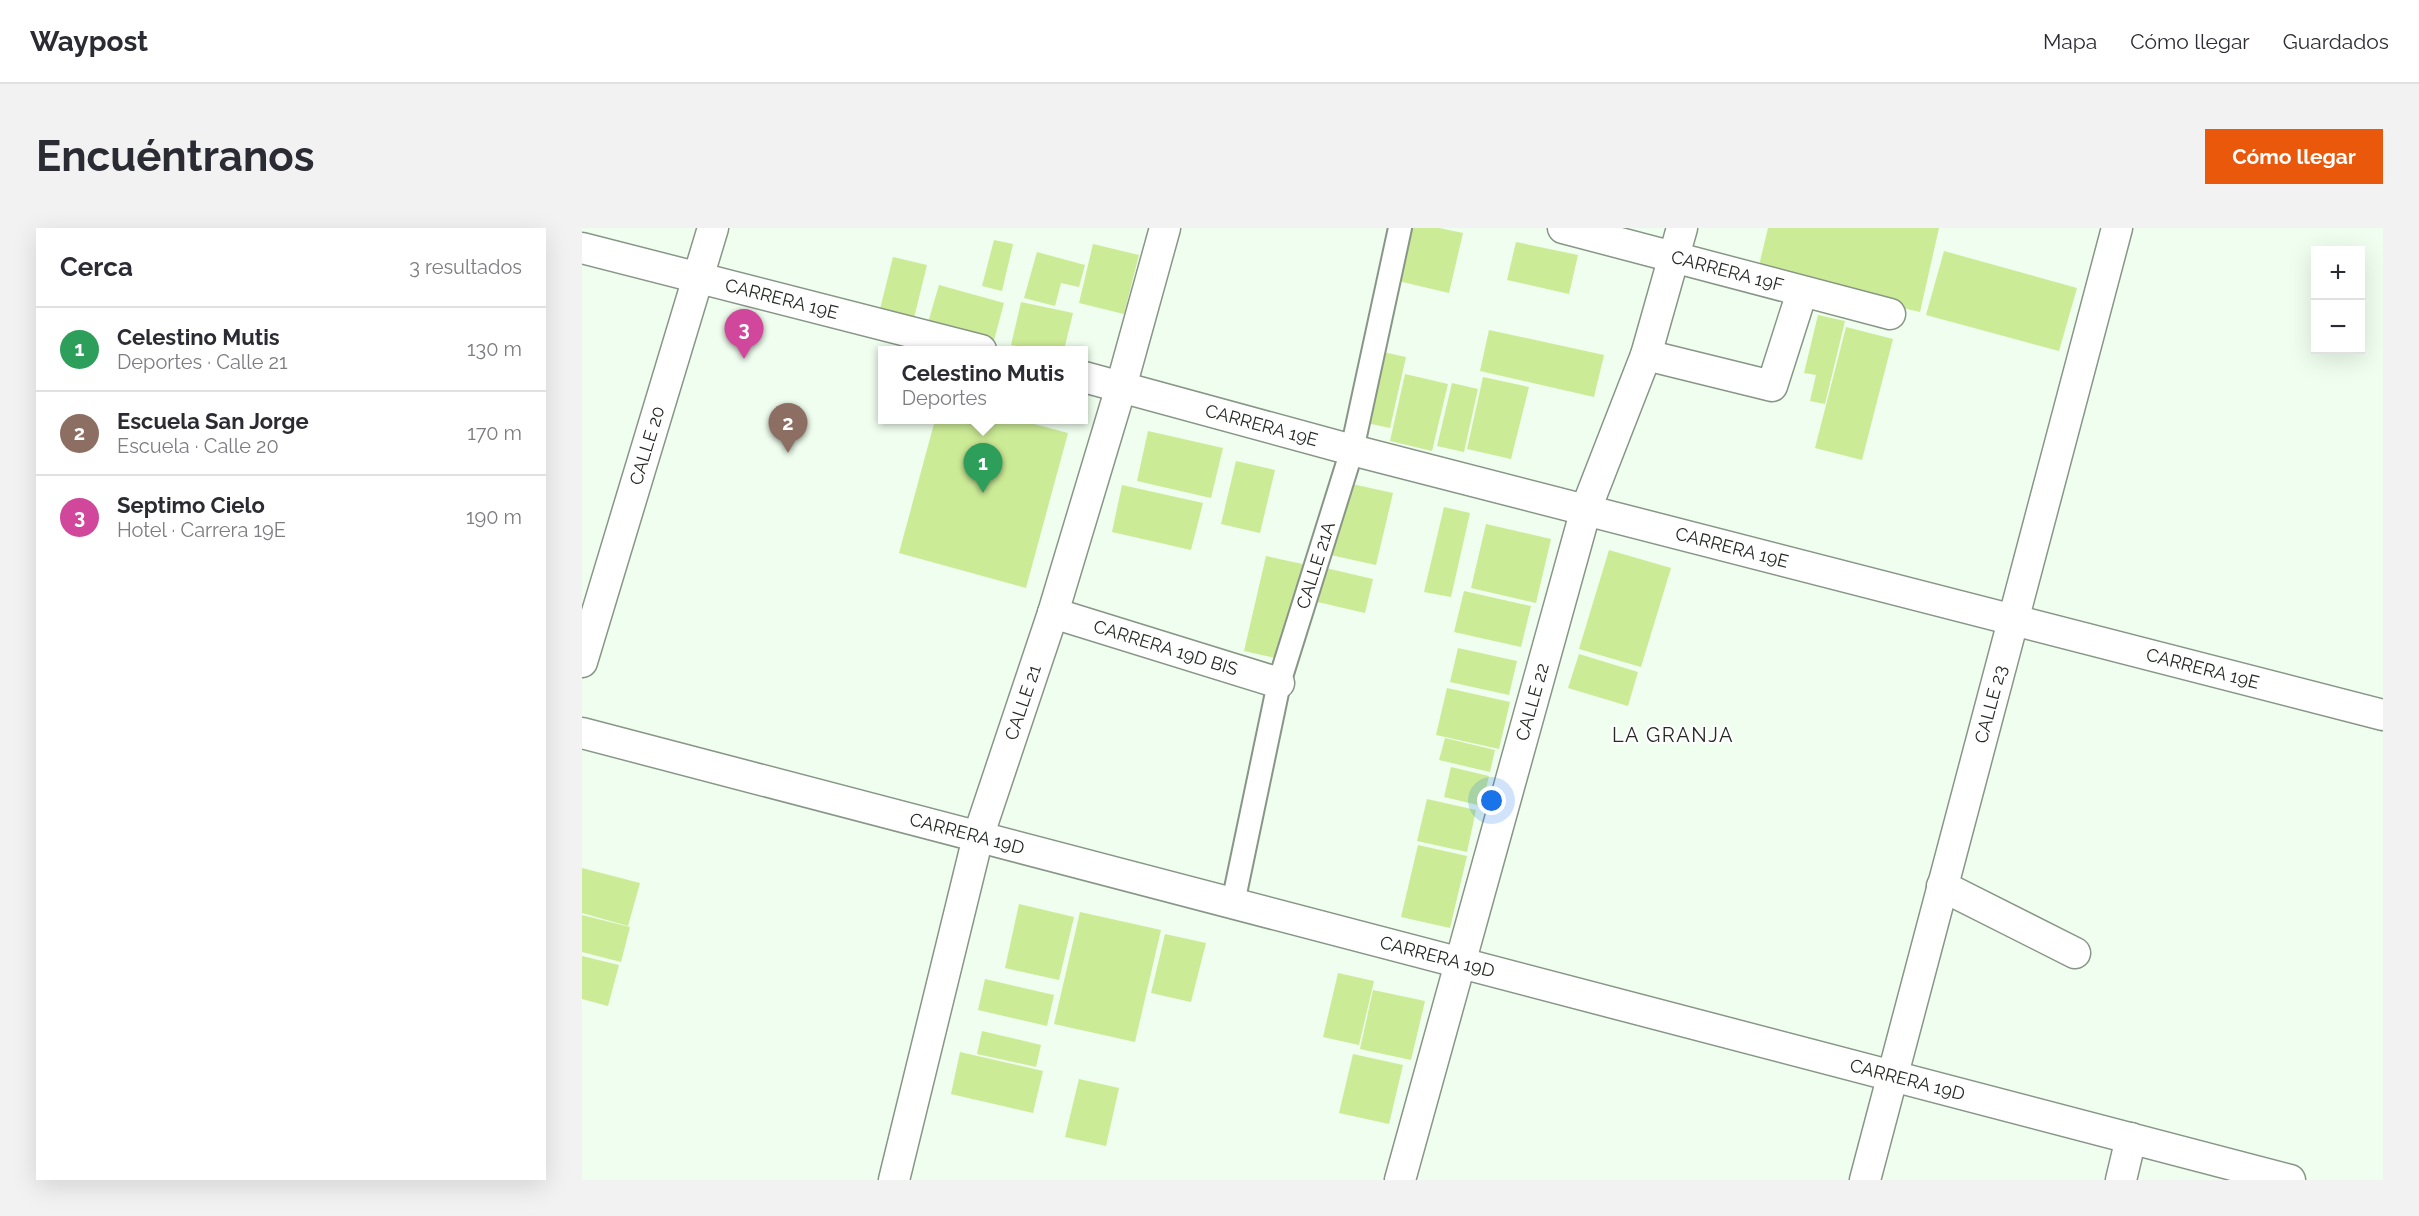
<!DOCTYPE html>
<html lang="es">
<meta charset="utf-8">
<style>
body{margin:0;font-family:Raleway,sans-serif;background:#f2f2f3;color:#2b2b33}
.controls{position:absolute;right:18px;top:18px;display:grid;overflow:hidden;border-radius:0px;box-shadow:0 6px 24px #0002}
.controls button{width:54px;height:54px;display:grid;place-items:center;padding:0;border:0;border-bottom:2px solid #e1e1e2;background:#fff;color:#2b2b33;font:30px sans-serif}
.you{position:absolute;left:910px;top:573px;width:21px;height:21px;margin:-15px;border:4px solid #fff;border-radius:50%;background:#1a73e8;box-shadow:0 0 0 9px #1a73e833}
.badge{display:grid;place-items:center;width:39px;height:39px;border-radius:50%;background:#ea580c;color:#fff;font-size:20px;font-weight:700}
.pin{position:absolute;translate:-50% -50px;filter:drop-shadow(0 2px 3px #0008)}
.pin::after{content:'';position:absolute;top:32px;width:21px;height:18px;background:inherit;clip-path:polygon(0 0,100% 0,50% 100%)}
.popup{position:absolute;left:296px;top:118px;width:210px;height:78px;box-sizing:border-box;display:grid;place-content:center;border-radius:0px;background:#fff;filter:drop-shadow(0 2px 4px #0005);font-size:20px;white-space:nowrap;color:#7c7c81}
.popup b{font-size:22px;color:#2b2b33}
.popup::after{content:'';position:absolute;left:50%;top:100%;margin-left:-12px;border:12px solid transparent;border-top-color:#fff}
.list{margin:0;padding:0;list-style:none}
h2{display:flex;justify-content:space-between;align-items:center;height:78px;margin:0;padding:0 24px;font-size:26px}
h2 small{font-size:20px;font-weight:400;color:#7c7c81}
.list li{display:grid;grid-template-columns:39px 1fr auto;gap:18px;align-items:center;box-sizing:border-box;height:84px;padding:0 24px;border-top:2px solid #e1e1e2}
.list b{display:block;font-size:22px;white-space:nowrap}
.list p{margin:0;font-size:20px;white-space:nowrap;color:#7c7c81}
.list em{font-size:20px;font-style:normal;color:#7c7c81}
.map{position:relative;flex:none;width:1801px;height:952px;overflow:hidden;border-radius:0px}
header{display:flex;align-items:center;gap:36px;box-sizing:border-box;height:84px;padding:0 30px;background:#fff;border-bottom:2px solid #e1e1e2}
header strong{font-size:28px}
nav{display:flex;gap:33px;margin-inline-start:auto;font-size:21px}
.intro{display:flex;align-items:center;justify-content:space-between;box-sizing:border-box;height:144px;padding:0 36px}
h1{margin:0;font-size:42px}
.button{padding:15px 27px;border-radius:0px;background:#ea580c;color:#fff;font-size:21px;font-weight:700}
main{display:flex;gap:36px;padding:0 36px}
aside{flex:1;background:#fff;border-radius:0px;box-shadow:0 6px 24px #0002}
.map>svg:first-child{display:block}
.building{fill:#cceb96}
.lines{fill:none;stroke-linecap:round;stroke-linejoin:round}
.pedestrian-casing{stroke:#889687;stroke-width:26}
.minor-casing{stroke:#889687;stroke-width:33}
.pedestrian{stroke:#fff;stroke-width:22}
.minor{stroke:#fff;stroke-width:30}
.labels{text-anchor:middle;stroke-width:4.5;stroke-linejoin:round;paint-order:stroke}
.street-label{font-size:18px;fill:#252a24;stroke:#fff}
.neighbourhood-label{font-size:20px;letter-spacing:1.5px;fill:#252a24;stroke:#fff}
</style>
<header>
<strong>Waypost</strong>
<nav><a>Mapa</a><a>Cómo llegar</a><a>Guardados</a></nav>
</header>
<div class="intro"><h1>Encuéntranos</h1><a class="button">Cómo llegar</a></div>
<main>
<aside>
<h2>Cerca<small>3 resultados</small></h2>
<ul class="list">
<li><span class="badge" style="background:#2e9e5b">1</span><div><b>Celestino Mutis</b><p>Deportes · Calle 21</p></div><em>130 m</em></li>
<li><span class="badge" style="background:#8d6e63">2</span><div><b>Escuela San Jorge</b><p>Escuela · Calle 20</p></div><em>170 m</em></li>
<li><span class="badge" style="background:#d1479c">3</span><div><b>Septimo Cielo</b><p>Hotel · Carrera 19E</p></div><em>190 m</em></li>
</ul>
</aside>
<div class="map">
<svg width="1801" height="952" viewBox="0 0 1801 952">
<rect width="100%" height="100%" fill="#effeee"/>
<g class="building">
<path d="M824,0H857L881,5L867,65L812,52Z"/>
<path d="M1186,0H1357L1338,84L1175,46Z"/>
<path d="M412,12L431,16L420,63L400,58Z"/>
<path d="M934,14L996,27L987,66L925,52Z"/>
<path d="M511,16L557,27L542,86L497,75Z"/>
<path d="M1362,23L1495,60L1477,123L1344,87Z"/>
<path d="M455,24L503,37L497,59L479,55L473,78L442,70Z"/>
<path d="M311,29L345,37L331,94L297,85Z"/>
<path d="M357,57L422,75L411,116L345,98Z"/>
<path d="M439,74L491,85L482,122H455L429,117Z"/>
<path d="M1236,87L1263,93L1243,176L1228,173L1234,147L1222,145Z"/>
<path d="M1264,99L1311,111L1280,232L1233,220Z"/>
<path d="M907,102L1022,127L1012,169L898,143Z"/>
<path d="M796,123L824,129L808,200L780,194Z"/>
<path d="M823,146L866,156L850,223L808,213Z"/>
<path d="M901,149L947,159L929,231L885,221Z"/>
<path d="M870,155L896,161L882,224L855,218Z"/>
<path d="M353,192H437L486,205L444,360L317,325Z"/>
<path d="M566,203L641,220L629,270L555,253Z"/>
<path d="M654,233L693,242L678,305L639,296Z"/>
<path d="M761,254L811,265L794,337L744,326Z"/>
<path d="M540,257L621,275L609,322L530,304Z"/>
<path d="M862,279L888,285L869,369L842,364Z"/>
<path d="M904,296L969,311L954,375L889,360Z"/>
<path d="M1027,322L1089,340L1059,439L997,421Z"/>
<path d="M684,328L725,337L703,432L662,423Z"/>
<path d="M735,338L791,351L783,385L727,372Z"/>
<path d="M882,363L949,378L939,419L872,404Z"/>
<path d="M876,420L935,433L927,467L868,454Z"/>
<path d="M997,426L1056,444L1046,478L986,460Z"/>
<path d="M865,460L928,474L917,521L854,507Z"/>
<path d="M863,510L913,522L908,544L857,532Z"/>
<path d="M869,539L907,548L900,578L862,569Z"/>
<path d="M845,571L894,582L885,624L835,613Z"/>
<path d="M836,617L885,628L868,700L819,689Z"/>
<path d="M0,640L58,655L46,698L0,685Z"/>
<path d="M437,676L492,689L477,752L423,740Z"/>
<path d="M498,684L579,702L553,814L472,796Z"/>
<path d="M0,687L48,699L39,734L0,724Z"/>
<path d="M583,706L624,715L609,774L569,765Z"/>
<path d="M0,728L37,737L26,778L0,771Z"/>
<path d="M756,745L792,753L777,817L741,809Z"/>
<path d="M403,751L472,767L465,798L396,782Z"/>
<path d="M791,762L843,773L829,832L778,821Z"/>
<path d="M400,803L459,817L454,839L395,826Z"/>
<path d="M378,824L461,843L451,885L369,866Z"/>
<path d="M771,826L821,837L807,896L757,885Z"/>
<path d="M497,851L537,860L524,918L483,909Z"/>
</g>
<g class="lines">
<defs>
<g id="pedestrian">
<path id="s1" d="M651,675L697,455L770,222L818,0"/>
</g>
<g id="minor">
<path id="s2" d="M981,0L1308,86"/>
<path id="s3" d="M0,20L399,122"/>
<path d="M1064,127L1190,158L1220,64"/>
<path id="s4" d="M502,149L770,222L1801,487"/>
<path id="s5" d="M471,385L697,455"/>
<path id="s6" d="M0,434L131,0"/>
<path id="s7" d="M0,505L1708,952"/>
<path d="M1360,658L1493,725"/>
<path id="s8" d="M312,952L396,609L471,385L539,159L583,0"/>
<path id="s9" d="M818,952L1004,281L1064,127L1100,0"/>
<path id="s10" d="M1283,952L1535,0"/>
<path d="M1539,952L1549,910"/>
</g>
</defs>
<use href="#pedestrian" class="pedestrian-casing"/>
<use href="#minor" class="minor-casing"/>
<use href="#pedestrian" class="pedestrian"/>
<use href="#minor" class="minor"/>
</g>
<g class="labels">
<g class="street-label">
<text dy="6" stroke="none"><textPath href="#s2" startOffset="170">CARRERA 19F</textPath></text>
<text dy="6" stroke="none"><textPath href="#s3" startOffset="206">CARRERA 19E</textPath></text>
<text dy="6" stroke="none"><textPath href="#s4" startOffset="184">CARRERA 19E</textPath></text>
<text dy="6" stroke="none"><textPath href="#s6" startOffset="226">CALLE 20</textPath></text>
<text dy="6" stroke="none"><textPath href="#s4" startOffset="670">CARRERA 19E</textPath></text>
<text dy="6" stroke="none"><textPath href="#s1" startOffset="348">CALLE 21A</textPath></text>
<text dy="6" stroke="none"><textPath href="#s5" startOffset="118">CARRERA 19D BIS</textPath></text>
<text dy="6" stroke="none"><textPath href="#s4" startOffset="1156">CARRERA 19E</textPath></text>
<text dy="6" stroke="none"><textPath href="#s9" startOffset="496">CALLE 22</textPath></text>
<text dy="6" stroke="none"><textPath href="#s8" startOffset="495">CALLE 21</textPath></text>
<text dy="6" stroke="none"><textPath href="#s10" startOffset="492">CALLE 23</textPath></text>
<text dy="6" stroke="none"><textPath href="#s7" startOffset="398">CARRERA 19D</textPath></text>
<text dy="6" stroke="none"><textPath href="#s7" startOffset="884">CARRERA 19D</textPath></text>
<text dy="6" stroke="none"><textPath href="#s7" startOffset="1370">CARRERA 19D</textPath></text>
</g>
<g class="neighbourhood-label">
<text x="1091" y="514">LA GRANJA</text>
</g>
</g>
</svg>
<div class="controls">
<button>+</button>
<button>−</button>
</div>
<div class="you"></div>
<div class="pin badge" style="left:401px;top:265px;background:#2e9e5b">1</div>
<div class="popup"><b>Celestino Mutis</b>Deportes</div>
<div class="pin badge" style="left:206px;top:225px;background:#8d6e63">2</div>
<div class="pin badge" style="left:162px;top:131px;background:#d1479c">3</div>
</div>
</main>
